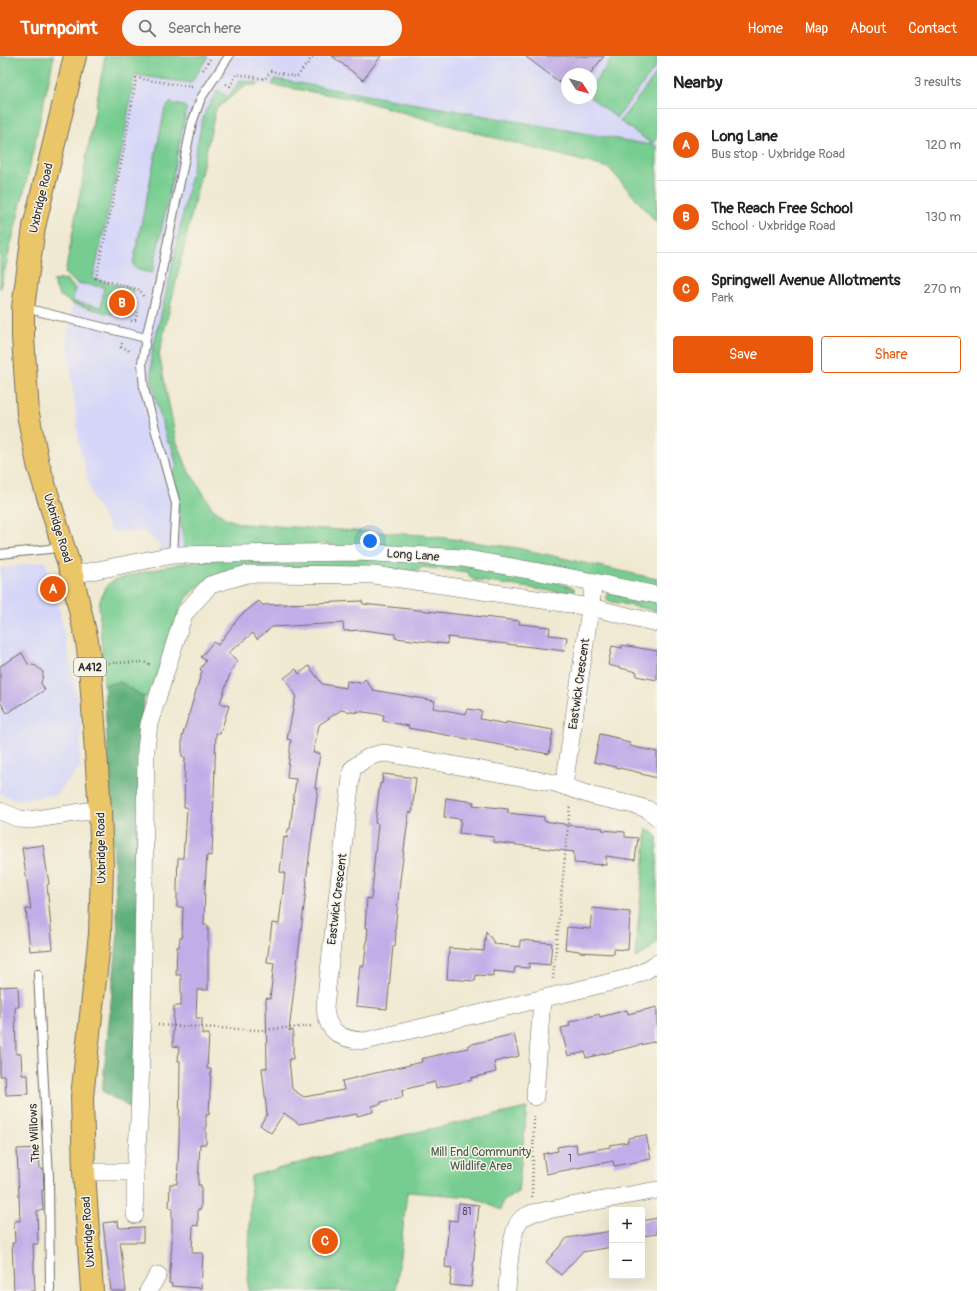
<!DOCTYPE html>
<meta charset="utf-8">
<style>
body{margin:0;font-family:Pangolin,sans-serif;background:#f6f6f6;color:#222}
.controls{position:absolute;right:12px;bottom:12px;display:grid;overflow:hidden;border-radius:4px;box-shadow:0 4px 16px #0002}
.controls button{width:36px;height:36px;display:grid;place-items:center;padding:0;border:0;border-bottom:1px solid #e0e0e0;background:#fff;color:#222;font:20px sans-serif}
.compass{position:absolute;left:561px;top:12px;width:36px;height:36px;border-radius:50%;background:#fff;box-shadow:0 4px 16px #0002;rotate:126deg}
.you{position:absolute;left:370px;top:485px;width:14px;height:14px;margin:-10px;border:3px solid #fff;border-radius:50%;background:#1a73e8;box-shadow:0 0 0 6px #1a73e833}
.badge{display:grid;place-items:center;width:26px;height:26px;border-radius:50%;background:#ea580c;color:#fff;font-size:13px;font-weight:700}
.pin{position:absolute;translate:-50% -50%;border:2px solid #fff;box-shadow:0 1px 4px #0006}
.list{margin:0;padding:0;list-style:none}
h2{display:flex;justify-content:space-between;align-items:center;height:52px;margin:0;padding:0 16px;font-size:17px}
h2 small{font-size:13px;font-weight:400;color:#767676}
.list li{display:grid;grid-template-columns:26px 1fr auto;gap:12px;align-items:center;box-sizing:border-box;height:72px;padding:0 16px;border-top:1px solid #e0e0e0}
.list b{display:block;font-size:15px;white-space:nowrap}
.list p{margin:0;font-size:13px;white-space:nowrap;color:#767676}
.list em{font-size:13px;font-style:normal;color:#767676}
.actions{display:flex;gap:8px;padding:12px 16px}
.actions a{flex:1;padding:9px 0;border:1px solid #ea580c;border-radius:4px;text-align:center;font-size:14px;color:#ea580c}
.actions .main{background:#ea580c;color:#fff}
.icon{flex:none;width:22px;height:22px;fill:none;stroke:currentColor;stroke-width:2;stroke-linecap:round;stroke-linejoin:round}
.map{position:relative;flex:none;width:657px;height:1235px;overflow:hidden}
header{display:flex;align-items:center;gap:24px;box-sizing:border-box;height:56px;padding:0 20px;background:#ea580c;color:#fff}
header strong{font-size:19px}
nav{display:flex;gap:22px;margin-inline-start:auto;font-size:14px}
.search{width:280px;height:36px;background:#f6f6f6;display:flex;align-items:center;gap:10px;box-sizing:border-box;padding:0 14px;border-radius:22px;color:#767676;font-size:15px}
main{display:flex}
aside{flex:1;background:#fff}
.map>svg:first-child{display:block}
.built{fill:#d6d7f8;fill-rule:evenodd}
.green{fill:#77cd91;stroke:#517c5e}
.forest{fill:#61b07b;stroke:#466e53}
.building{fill:#c1ade8}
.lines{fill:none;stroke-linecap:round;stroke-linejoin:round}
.lane-casing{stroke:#706e65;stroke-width:10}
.street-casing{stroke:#706e65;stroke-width:18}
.primary-casing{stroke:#706e65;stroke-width:24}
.path{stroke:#706e65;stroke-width:2.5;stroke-dasharray:1 3;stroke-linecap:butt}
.lane{stroke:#fff;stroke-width:8}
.street{stroke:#fff;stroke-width:17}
.primary{stroke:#ebc669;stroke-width:22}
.labels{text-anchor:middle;stroke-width:3;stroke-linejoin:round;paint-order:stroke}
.number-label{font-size:10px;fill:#504c5a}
.shield{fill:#f7f3e8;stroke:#686764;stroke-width:1}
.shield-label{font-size:11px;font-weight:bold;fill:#2b2b2b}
.street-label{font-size:12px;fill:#2b2b2b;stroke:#f7f3e8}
.park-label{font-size:12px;fill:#425c4a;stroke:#f7f3e8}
</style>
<header>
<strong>Turnpoint</strong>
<div class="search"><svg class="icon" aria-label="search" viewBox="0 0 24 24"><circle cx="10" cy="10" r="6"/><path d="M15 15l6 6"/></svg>Search here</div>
<nav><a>Home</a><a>Map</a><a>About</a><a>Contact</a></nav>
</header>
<main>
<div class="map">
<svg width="657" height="1235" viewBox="0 0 657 1235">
<rect width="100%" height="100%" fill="#f7f3e8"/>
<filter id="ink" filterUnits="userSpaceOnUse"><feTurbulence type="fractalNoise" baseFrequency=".025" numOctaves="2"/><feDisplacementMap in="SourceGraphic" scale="8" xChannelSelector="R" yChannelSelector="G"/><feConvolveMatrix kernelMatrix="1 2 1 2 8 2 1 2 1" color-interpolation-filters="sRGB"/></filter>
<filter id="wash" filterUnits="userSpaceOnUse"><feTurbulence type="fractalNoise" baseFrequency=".012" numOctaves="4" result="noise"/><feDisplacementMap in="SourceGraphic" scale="16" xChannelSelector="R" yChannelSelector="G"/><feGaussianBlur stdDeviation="0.9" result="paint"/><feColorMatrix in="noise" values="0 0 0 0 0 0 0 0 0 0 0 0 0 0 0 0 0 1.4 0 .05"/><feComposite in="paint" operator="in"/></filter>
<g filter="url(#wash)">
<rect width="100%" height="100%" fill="#f0e9d1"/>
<g class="built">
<path d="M105,0H657V167L609,112L439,67L360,44L272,29H246L216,53L159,298L176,384L189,416L196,491L159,494L161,489L143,475L112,476L93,443L80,393L67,283L76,227L65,218ZM567,18H591V42H567Z"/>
<path d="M45,505L59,552L81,662L80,711L56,739L17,744L0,738V513Z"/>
</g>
<g class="green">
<path d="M0,0H54L27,123L0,233Z"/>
<path d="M105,0H207V2L191,27L134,19L123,89L93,223L133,233L127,254L135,256L134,260L130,263L73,248L59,239L53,225L66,223L75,232L73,246L101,251L104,231L76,227L65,218Z"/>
<path d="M614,0H657V9L617,62L591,42V31Z"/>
<path d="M657,17V82L652,88L620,65Z"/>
<path d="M275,23L657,90V167L609,112L439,67L360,44L272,29Z"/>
<path d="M240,24L259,27L257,29H246L216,53L159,298L176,384L189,416L199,430L212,452L225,462L242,468L423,479L517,492L657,523V533L337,491L325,487L314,489L190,494L184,490L173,415L177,411L171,387H168C160,359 150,331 151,301L170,220L202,65L207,52L218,34L228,41Z"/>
<path d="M170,47L184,50L186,52V56L153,214L152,217L137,214L133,208L165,52Z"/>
<path d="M406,502L537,520L574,532V536L572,538L474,524L470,521L468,516L422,511L418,515H412L356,509L231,513L217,519L201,528L189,539L180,553L150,641H144L120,626L104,629L99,548C102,538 105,528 116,523L177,508L218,503Z"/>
<path d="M607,537L657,545V555L609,545L606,542Z"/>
<path d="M647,772L657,781V886L645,897L635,902Z"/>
<path d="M527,1052L518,1136L502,1146L501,1154L472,1141L407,1136L396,1235H248L251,1120L412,1077Z"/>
</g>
<path class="forest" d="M120,626L144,641L134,1054L102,1035L118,877L104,629Z"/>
<g id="blocks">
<g class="building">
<path d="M332,0H381L363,24Z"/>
<path d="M525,0H604L590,18H567V32Z"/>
<path d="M259,545L262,549L362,545L363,548L520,565L519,568L550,571L549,579L567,581L565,595L448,581L447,588L395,582V578L363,574L344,575L343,567L272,571L257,583L253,577L228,597L238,605L231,615L220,647L229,650L220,678L216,677L212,800L207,799L205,832L204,869H208V934H197L196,962H202V978H209L207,1013H211L209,1059H206V1088H200L198,1129H201V1153H198V1170L193,1169L192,1197H203L201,1232L171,1230L172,1228L169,1227L172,1188V1152H169L170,1128H177L179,1087L180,1005H178L179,991L173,990V977L174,950H181V919H176L177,891H179L180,882H182L183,851H177V831L178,802H183L184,787H185L187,751H184L185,701H182V681L202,615L200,613L206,605L201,601L213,586L218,589L240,560Z"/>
<path d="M622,589L657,595V624L636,620L637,616L608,609L612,590L622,592Z"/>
<path d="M22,597L28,608L36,610L43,616V620L41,627L45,634L7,657L0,646V610Z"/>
<path d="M309,610L322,628L346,632L347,625L361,627L365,623L373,634L435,645L433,652L466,658L467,653L482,655L480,663L506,668V666L553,674L549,698L408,672L409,670L383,665L384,659L357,655V657L341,654L319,669L313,697H320L315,732H318L306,825H307L289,975L293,974V1003H289L292,1033L304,1041L344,1034L342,1025L422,1006L421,1003L468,992V989L514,978L519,1000L494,1006L496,1016L471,1022L472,1024L436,1032L435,1026L402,1034L403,1041L381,1046V1048L372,1050L373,1056L357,1060V1058L299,1068L284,1057L271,1077L260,1069L267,1058L262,1012H267L266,942L270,943L274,907L267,906L272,867L279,868L285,817L280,816L284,781L287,782L288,773H290L296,723L287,722L291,684L287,683L296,639L284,622L296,613L299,618Z"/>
<path d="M600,678L621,683V685L630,687V690L657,696V722L641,718V717L594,706Z"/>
<path d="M383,718L416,722L412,757L409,756L400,824L395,875H396L395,890H393L387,953L356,950L360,909L364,910L368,872H365L367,842L371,843L374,817H373L378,768L375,767L380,727L382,728Z"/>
<path d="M446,742L474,746L473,749L508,753V757L544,761V765L564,768V769L603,772L602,774L625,776V781L638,782L635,804L606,800V809L574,807V796L493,786L494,781L459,777L461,763L444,761Z"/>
<path d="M43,789L49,828L47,829L53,893L30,895L26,853H31L22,792Z"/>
<path d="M592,852L630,856L628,894L614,893V898L579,896V895L565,893L567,871L590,873Z"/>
<path d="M486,875L495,888L520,891V884L552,887L550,909L529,907V912L515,911L514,917L493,915V920L476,919L475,925L447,923L449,892L484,895Z"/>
<path d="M18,930L19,951H15L16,998H21L22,1019H28L29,1038L6,1039L5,1020H0V931Z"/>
<path d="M657,951V985L586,1002L585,996L568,1000L561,972L570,970L569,966L599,958L600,961L627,954L628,958Z"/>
<path d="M646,1079L651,1103L614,1110L613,1105L546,1118L543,1098L558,1095L557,1091L576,1088L577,1097L610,1091V1089L628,1086V1082Z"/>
<path d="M39,1092L40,1113H43L44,1134H42L43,1154L37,1155L38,1188H33L35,1235H14L12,1187H15L14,1165H20L17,1093Z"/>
<path d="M459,1147L479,1149L471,1231L450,1229L452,1212L445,1211L449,1164L457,1165Z"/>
<path d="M657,1162V1178L642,1180V1165Z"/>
<path d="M118,1165L119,1172L143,1171V1186H120L126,1235H111L108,1211L103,1167Z"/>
<path d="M612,1175V1191L582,1196L561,1219L546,1206L567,1182Z"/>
</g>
</g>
</g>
<g filter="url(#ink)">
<use href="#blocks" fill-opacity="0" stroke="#706e65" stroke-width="1"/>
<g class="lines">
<defs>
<g id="lane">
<path d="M25,252L146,282L159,229L192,67L201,42L229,0"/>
<path d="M146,282L142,307L144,333L176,448L173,499"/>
<path d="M0,498L49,493L63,490"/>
<path d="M38,918L49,1121L50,1235"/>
</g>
<g id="street">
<path d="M72,519L173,499L359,496L462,502L594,526L657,539"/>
<path d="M564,730L594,526"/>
<path d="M0,755L20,763L30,764L88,755H100"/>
<path d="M657,761L647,753L634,749L593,740L555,727L385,697C371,698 363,704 352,713L325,950C326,976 341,984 365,985L628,922L645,915L657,907"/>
<path d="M535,1041L542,943"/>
<path d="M84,1116H135L139,1065L142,969L146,693L149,668L184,558L210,529L247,518L374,519L590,551L657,567"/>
<path d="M135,1116V1159"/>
<path d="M148,1235L158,1219"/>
<path d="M507,1235C508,1219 510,1174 521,1163C523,1161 529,1159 532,1157L657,1134"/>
</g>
<path id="primary" d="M75,0L34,171L23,252V281L28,358L38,408L72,519L87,585L90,608L100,755L102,812L100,878L82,1041L84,1116L92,1235"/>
</defs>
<use href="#lane" class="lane-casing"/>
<use href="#street" class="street-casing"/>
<use href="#primary" class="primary-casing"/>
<g class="path">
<path d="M203,14L210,3V0"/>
<path d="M226,28L230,30L237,18L265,23L271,15L297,21L313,0"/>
<path d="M143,240L140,234L96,222L124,94L136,22L192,31L193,30"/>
<path d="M131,265L135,264L138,256"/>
<path d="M122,287L121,291L127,293L130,296"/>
<path d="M109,607L144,606L151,609"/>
<path d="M553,923L570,749"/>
<path d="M158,969L260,974L312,970"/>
<path d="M532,1141L534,1058"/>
</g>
<use href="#lane" class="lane"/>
<use href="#street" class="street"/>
<use href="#primary" class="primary"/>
</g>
</g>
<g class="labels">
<g class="number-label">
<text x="570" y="1106">1</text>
<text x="467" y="1159">81</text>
</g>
<rect class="shield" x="74" y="602" width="32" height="18" rx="3"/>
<g class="shield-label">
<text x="90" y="615">A412</text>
</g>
<g class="street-label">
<text transform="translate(41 142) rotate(-77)" y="4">Uxbridge Road</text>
<text transform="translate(58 472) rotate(73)" y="4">Uxbridge Road</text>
<text transform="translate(413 499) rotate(4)" y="4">Long Lane</text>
<text transform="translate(579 628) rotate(-82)" y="4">Eastwick Crescent</text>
<text transform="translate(101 792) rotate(-91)" y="4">Uxbridge Road</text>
<text transform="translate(337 843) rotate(-83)" y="4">Eastwick Crescent</text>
<text transform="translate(34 1077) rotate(-93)" y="4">The Willows</text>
<text transform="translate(88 1176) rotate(-94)" y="4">Uxbridge Road</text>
</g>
<g class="park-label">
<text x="481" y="1100">Mill End Community<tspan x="481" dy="14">Wildlife Area</tspan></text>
</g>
</g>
</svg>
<div class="controls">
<button>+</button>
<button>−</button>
</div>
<svg class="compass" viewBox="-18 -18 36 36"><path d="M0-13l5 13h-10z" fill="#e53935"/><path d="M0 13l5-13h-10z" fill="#767676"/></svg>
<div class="you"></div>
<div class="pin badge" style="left:53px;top:533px">A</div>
<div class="pin badge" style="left:122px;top:247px">B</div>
<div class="pin badge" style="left:325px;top:1185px">C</div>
</div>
<aside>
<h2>Nearby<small>3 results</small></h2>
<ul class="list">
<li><span class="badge">A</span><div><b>Long Lane</b><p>Bus stop · Uxbridge Road</p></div><em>120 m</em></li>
<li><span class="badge">B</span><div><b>The Reach Free School</b><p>School · Uxbridge Road</p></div><em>130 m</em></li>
<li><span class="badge">C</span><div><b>Springwell Avenue Allotments</b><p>Park</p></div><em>270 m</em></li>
</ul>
<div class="actions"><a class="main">Save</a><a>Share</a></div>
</aside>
</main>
